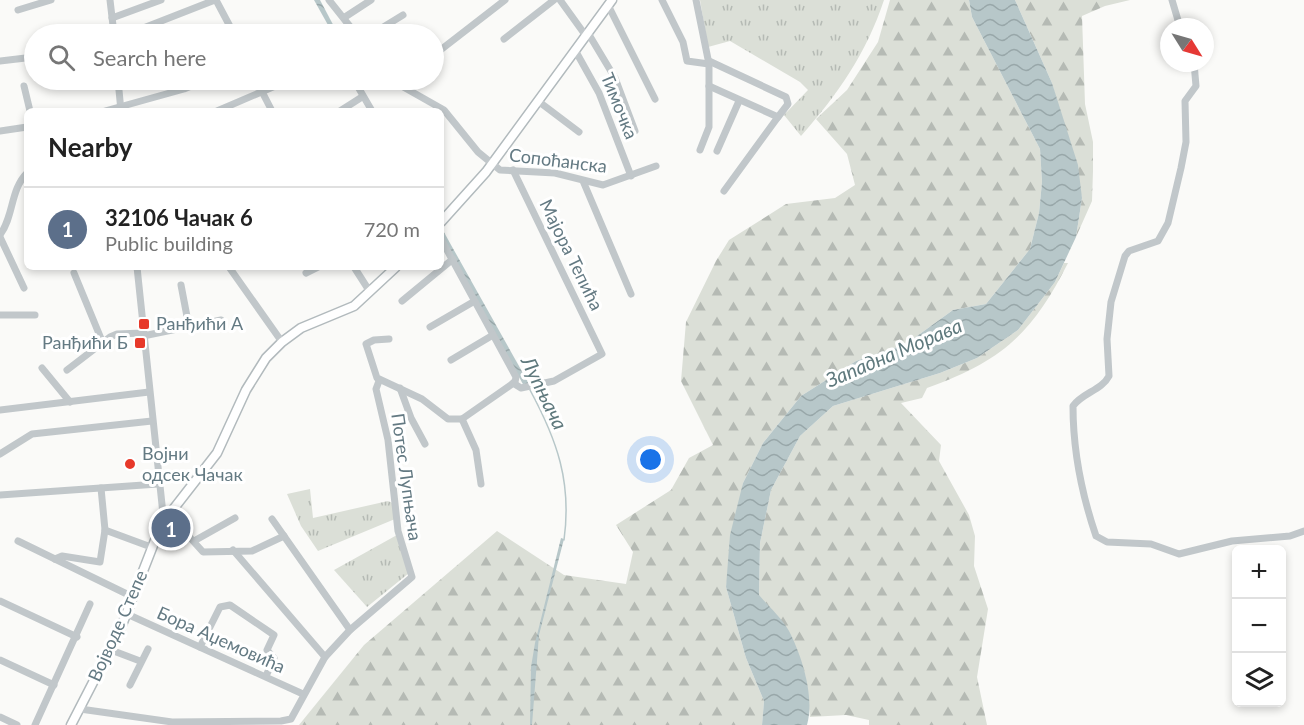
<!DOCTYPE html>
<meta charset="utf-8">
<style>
body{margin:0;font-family:Lato,sans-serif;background:#f2f2f2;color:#222}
.controls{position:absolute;right:18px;bottom:18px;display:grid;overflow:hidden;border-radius:9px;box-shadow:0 3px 9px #0003}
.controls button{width:54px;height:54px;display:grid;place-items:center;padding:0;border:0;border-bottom:2px solid #e0e0e0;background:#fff;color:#222;font:30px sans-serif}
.compass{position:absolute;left:1160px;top:18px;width:54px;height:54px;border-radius:50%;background:#fff;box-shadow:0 3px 9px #0003;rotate:127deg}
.you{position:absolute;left:651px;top:460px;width:21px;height:21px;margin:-15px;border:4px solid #fff;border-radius:50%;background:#1a73e8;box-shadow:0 0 0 9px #1a73e833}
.badge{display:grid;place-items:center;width:39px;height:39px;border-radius:50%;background:#e7392a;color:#fff;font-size:20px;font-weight:700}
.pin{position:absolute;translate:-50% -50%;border:3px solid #fff;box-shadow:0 2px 6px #0006}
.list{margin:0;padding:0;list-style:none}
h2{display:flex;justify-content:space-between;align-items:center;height:78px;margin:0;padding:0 24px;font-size:26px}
h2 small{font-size:20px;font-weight:400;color:#767676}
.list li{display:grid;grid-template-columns:39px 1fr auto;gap:18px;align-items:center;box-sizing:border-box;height:84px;padding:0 24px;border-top:2px solid #e0e0e0}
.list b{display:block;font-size:22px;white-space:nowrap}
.list p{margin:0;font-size:20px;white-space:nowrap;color:#767676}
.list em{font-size:20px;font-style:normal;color:#767676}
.icon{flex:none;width:33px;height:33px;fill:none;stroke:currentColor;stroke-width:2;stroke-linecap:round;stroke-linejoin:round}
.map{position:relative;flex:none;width:1304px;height:725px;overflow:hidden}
.search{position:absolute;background:#fff;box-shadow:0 3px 9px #0003;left:24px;top:24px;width:420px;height:66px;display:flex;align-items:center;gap:15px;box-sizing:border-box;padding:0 21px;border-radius:33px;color:#767676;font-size:22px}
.panel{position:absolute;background:#fff;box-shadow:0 3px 9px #0003;left:24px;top:108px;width:420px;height:162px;border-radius:9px}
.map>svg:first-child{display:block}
.grass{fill:url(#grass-tufts)}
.forest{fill:url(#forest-firs)}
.water{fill:url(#water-waves)}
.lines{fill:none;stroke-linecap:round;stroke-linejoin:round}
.stream{stroke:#b7c7c9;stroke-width:1.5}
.major-casing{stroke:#b2babd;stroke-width:11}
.minor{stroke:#c1c7ca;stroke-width:7}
.major{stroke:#fff;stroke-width:8}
.poi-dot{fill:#e7392a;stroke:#fff;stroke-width:2}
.labels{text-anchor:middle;stroke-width:6;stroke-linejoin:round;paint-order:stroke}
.street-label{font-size:18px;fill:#647a83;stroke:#fff}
.poi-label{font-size:18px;fill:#647a83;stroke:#fff;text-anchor:start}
.water-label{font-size:20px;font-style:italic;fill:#5f797d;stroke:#fff}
</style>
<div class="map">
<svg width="1304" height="725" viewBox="0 0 1304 725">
<defs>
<pattern id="grass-tufts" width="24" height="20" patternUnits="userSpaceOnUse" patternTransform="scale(1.5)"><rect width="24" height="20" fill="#dbdfd7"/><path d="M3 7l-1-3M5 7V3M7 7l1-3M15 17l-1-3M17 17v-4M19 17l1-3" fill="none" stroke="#b5bab4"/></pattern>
<pattern id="forest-firs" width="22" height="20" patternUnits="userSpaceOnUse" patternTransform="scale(1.5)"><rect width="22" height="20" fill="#dbdfd7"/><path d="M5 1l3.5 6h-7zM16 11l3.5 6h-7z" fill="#b5bab4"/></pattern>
<pattern id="water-waves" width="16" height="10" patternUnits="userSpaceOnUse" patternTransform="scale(1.5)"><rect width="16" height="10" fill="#b7c7c9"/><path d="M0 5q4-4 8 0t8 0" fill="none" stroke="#98a7a9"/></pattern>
</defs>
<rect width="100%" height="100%" fill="#fafaf8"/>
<g class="grass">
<path d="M700,0H884C866,54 838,94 801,136L784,115L808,90L800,82L730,41L708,47Z"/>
<path d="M310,489L313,518L388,501L392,503L395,519L318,551L301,526L287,494Z"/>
<path d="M397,535L409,573L367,607L334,570Z"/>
</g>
<g class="forest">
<path d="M890,0H969L972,17L1040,149L1042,182L1039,213L1030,249L986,304L953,310L906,344L856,361L801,396L763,443L743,483L726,587L746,658L764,701L762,725H299L364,645L497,531L564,575L626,584L633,552L616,525L671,490L689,458L713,445L681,381L686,322L716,261L729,240L786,204L835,198L855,185L847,154L816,119L847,90L878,42Z"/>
<path d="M1015,0H1130L1105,6L1082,16L1085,104L1093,142V171L1092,201L1076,237L1082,198L1052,83Z"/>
<path d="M1064,263H1068C1032,334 1002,361 927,388L922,398L901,403L941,445L939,461L969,515L975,536L974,566L988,609L977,677L987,725H869V720L846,715L810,717L805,674L759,595L760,543L771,490L800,436L833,406L940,373L977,358L1018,330L1055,282Z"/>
</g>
<g class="water">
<path d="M314,0H320L338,34H333Z"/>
<path d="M969,0H1015L1052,83L1078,165L1082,198L1076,237L1055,282L1018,330L977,358L940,373L833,406L800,436L771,490L760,543L759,595C768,606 782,618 789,631C802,656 815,697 807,725H762L764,701L746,658L726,587L730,535L743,483L763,443L801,396L856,361L906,344L953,310L986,304L1030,249L1039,213L1042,182L1040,149L972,17Z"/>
<path d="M441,227L529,384L524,386L441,237Z"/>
<path d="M561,538L564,539L539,635L532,725H530L531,667L535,643Z"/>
</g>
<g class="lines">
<path class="stream" d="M530,390C557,440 572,482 564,540"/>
<defs>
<g id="major">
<path d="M441,222L486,172L612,0"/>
<path d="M71,725L120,630L161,525L217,453L246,390L266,358L282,342L301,328L354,306L396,267"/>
</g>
</defs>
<use href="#major" class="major-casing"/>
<g class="minor">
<path d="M110,0L114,34"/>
<path d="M216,0L234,34"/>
<path d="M329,0L356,34"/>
<path d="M560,0L586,36"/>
<path d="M662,0L683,42L687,61L709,64"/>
<path d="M696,0L709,64V127L700,150"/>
<path d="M1172,0L1180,27"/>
<path d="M608,5L655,99"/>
<path d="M18,10L51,0"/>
<path d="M345,17L371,0"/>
<path d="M112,18L161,0"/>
<path d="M588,33L615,78L635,131"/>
<path d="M128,34L215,0"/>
<path d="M300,34H301"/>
<path d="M372,34L403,15"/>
<path d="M504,39L554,0"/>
<path d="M575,50L599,93L631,176"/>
<path d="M434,55L505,0"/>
<path d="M0,61L34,57"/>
<path d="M709,61L786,97L788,104L778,117"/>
<path d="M1194,63L1196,86L1185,101L1186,142L1181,168L1168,223L1158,241L1129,251L1125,256L1111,302L1107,339L1109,376C1102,390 1082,393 1073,406C1073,449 1082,495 1096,536L1107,542L1151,544L1179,554L1232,541L1290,536L1304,531"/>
<path d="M118,80L121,111"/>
<path d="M256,80L272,111"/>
<path d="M354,80L372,111"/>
<path d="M391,80L444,110L478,152L500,170L555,173L603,185L656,166"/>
<path d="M60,85L83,80"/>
<path d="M24,86L30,111"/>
<path d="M709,86L778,117L724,191"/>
<path d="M538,101L579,132"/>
<path d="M105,111L184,89L206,80"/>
<path d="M217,111L289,80"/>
<path d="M340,111L362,97"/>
<path d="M0,131L27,127"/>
<path d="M717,151L739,101"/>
<path d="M513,170L602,354L554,381L521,388L513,383"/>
<path d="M583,181L631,294"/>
<path d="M0,235C14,216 10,190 27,173"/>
<path d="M0,237L24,288"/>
<path d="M137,267L163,514L184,531L203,552L252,551L284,536"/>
<path d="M229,267L282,342"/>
<path d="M354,267L370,292"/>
<path d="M74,273L102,341"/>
<path d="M306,273L318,267"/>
<path d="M181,285L189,327"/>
<path d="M402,301L453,259"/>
<path d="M0,315H35"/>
<path d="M430,327L473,302"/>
<path d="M143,336L221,320"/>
<path d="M389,339L374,340L366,344L377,378L422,399L448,419H462L515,382L516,377L441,239"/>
<path d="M451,360L493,335"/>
<path d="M42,368L70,402"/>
<path d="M67,370L110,337L117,334L143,333"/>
<path d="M400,388L411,418L425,444"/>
<path d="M0,410L149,392"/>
<path d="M462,419L476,450L481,484"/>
<path d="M0,454L32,434L152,421"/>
<path d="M0,495L158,484"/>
<path d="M272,519L350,630"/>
<path d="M105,530L151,547"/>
<path d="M18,541L133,597"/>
<path d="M194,541L235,518"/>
<path d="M233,550L325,657"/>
<path d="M55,559L62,556L100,562L105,530L101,488"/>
<path d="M0,601L77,637"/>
<path d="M127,614L303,694"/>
<path d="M200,647L220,607L230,605L274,635L267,650L274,658L266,676"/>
<path d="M111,650L140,661"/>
<path d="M0,660L54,685"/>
<path d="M130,685L148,649"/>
<path d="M80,709L172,722L281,721L291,719L325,657L350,630L412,577L398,531L388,440L376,389L379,381"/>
<path d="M0,717L17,725"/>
<path d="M35,725L90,604"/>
</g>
<use href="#major" class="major"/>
</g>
<g class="poi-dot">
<rect x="138" y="318" width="12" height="12" rx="3"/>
<rect x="134" y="337" width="12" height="12" rx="3"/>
<circle cx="130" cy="464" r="6"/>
</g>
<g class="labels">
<g class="street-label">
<text transform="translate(619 106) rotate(68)" y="6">Тимочка</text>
<text transform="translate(558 161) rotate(7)" y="6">Сопоћанска</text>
<text transform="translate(571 255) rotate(64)" y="6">Мајора Тепића</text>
<text transform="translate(406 477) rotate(82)" y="6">Потес Лупњача</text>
<text transform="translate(118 626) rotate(-66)" y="6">Војводе Степе</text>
<text transform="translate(221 640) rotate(24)" y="6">Бора Аџемовића</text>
</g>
<g class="poi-label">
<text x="156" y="330">Ранђићи А</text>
<text x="128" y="349" text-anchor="end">Ранђићи Б</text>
<text x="142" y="460">Војни<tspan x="142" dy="21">одсек Чачак</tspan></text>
</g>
<g class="water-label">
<text transform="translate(894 353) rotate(-23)" y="7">Западна Морава</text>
<text transform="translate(544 393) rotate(64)" y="7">Лупњача</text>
</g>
</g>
</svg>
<div class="controls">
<button>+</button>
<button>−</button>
<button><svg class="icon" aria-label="layers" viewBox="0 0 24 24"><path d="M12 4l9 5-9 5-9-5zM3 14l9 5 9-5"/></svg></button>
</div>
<svg class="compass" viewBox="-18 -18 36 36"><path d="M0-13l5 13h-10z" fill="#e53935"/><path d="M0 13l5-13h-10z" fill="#767676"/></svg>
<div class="you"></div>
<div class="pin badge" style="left:171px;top:528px;background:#5c6f8a">1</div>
<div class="search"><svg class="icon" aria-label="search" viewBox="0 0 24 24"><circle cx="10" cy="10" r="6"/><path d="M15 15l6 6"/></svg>Search here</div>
<section class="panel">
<h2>Nearby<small></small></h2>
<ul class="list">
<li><span class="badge" style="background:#5c6f8a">1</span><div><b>32106 Чачак 6</b><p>Public building</p></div><em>720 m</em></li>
</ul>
</section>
</div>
